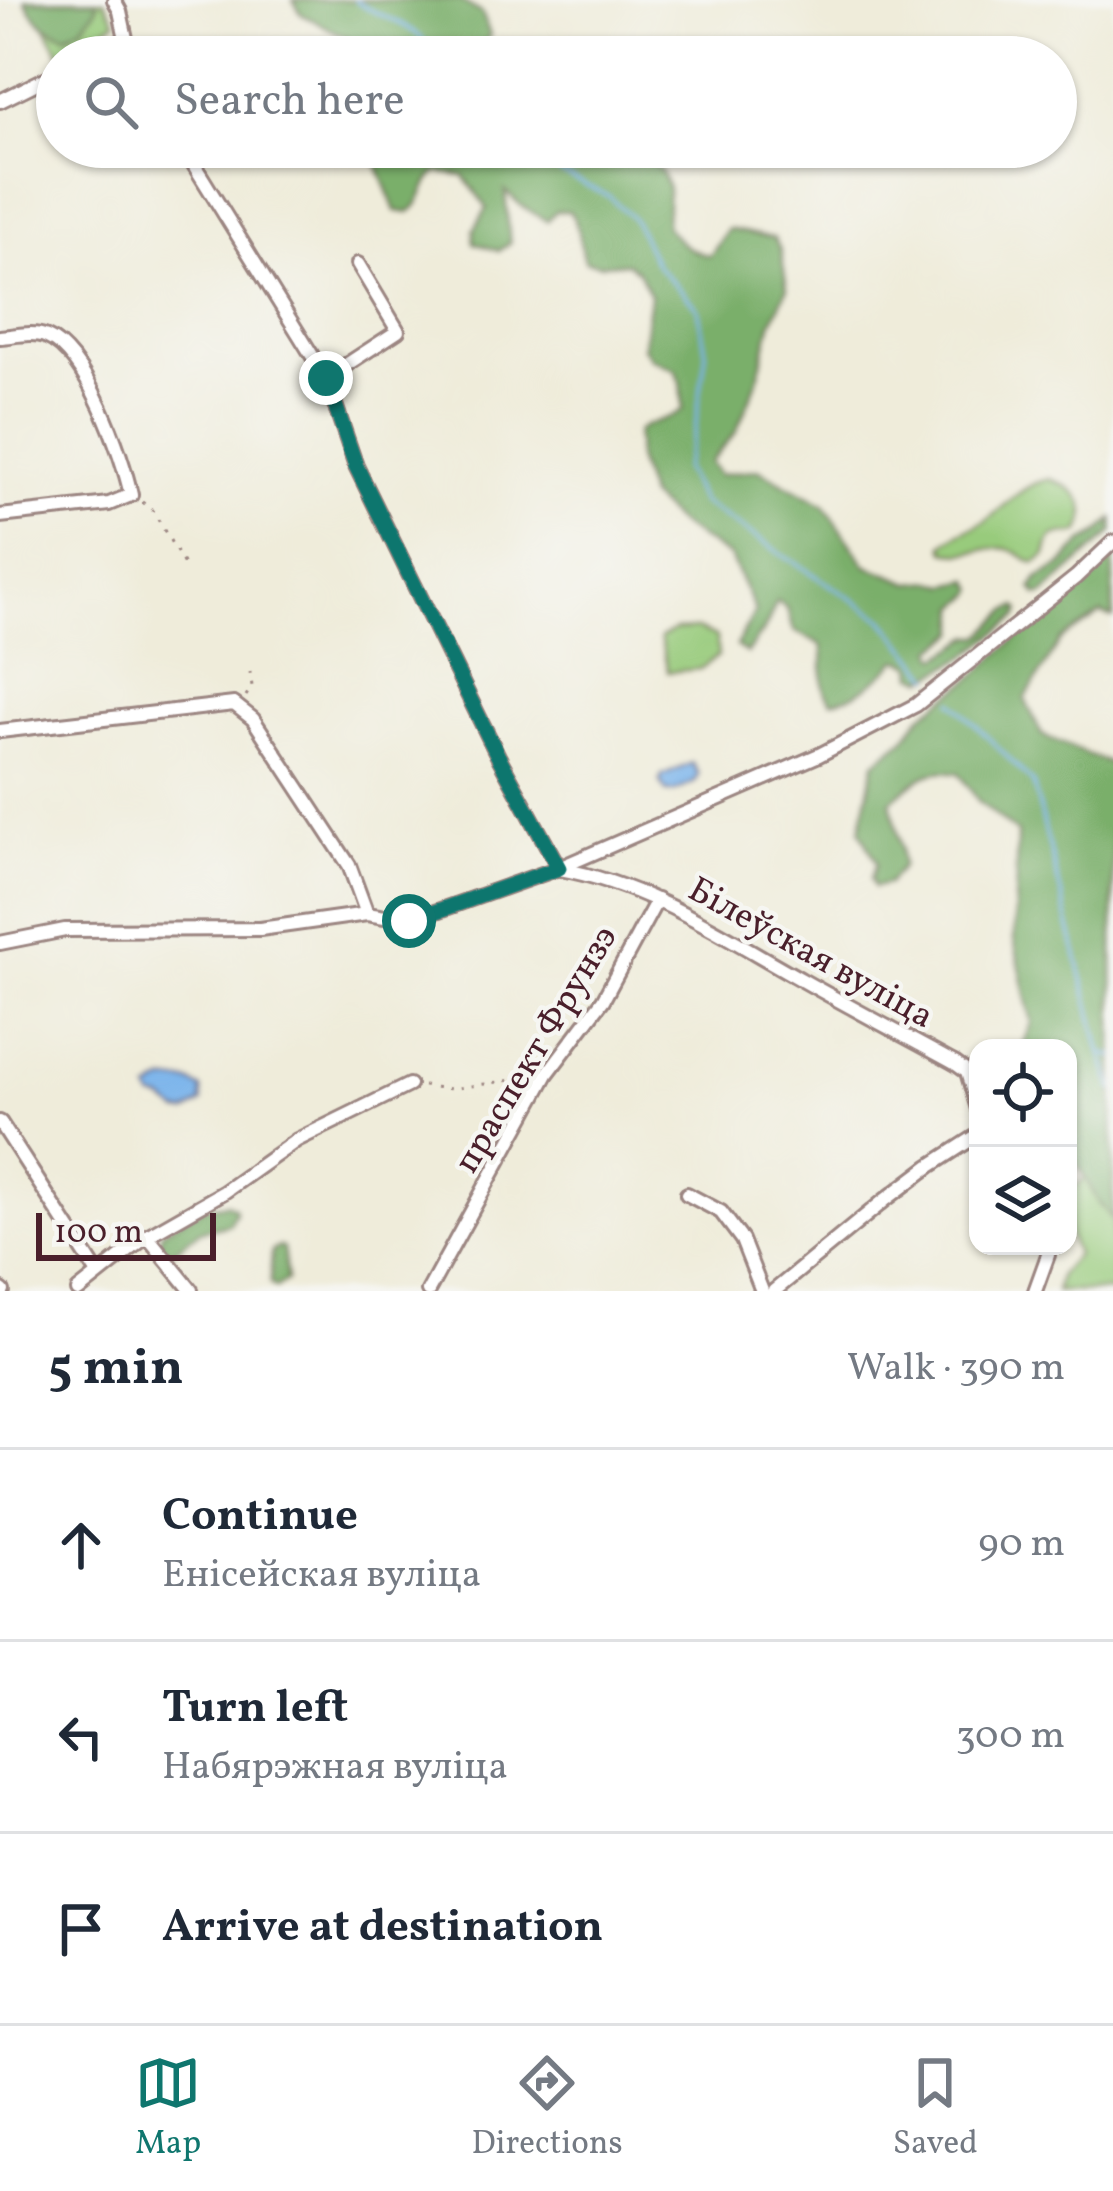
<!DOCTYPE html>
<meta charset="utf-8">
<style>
body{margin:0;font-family:Vollkorn,serif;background:#f6f6f7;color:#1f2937}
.controls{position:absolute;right:36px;bottom:36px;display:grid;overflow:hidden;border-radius:24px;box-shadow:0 3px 9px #0004}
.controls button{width:108px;height:108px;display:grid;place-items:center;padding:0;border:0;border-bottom:3px solid #e0e1e3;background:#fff;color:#1f2937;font:60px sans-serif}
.scale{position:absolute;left:36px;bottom:30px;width:180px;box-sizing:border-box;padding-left:12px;border:6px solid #4a1f2b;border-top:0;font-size:33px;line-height:42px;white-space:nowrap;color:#4a1f2b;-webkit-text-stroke:9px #f6f6f2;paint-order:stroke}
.stop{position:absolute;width:36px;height:36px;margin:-27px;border:9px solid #0f766e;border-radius:50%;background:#fff}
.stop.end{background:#0f766e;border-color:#fff;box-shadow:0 3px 12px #0008}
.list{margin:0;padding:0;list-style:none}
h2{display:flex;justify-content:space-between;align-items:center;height:156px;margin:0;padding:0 48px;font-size:51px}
h2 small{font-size:39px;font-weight:400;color:#747a83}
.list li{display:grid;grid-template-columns:78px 1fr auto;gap:36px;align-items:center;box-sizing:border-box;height:192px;padding:0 48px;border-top:3px solid #e0e1e3}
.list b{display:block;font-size:45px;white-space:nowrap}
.list p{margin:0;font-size:39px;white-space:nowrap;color:#747a83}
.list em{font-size:39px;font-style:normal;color:#747a83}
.icon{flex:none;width:66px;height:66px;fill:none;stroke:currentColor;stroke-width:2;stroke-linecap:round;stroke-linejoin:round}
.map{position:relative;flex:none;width:1113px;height:1291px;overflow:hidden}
.search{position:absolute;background:#fff;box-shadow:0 3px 9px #0004;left:36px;right:36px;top:36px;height:132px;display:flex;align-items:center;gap:30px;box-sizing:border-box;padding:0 42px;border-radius:66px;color:#747a83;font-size:45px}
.sheet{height:732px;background:#fff}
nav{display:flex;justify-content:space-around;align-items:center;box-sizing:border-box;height:168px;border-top:3px solid #e0e1e3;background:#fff;font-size:33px;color:#747a83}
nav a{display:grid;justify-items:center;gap:6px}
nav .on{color:#0f766e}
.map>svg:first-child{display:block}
.green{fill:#98cb7b;stroke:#717553;stroke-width:3}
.forest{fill:#7aaf6b;stroke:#62674b;stroke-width:3}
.water{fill:#7ab4eb;stroke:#626a8b;stroke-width:3}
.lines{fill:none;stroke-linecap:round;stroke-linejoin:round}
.stream{stroke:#7ab4eb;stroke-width:3}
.minor-casing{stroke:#9c8682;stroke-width:18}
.path{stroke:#9c8682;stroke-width:3;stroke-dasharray:3 9;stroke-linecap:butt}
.minor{stroke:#fff;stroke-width:12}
.route{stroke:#0f766e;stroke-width:15}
.labels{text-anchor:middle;stroke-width:9;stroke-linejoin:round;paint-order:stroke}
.street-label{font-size:36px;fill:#4a1f2b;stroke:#f6f6f2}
</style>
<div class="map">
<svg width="1113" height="1291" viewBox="0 0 1113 1291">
<rect width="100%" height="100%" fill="#f6f6f2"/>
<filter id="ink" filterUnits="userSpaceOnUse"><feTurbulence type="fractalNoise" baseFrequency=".00833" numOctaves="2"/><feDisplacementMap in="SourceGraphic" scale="24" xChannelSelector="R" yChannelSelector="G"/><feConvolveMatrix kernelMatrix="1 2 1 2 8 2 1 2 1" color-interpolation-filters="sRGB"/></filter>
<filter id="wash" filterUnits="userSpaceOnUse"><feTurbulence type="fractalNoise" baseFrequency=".004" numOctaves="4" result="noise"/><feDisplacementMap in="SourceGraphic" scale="48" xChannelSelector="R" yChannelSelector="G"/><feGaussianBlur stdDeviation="2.7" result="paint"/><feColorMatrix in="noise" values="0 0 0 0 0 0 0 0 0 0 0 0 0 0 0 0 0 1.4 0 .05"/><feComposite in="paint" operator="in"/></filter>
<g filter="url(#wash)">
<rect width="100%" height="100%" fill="#efecda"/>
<g class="green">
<path d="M31,0H104L116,21L62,57Z"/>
<path d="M1050,479C1076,488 1095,505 1079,533C1058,537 1051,527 1046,556L1036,563C1026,561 1018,551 1008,549C991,545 968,557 946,551L944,545C956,532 971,530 985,521C1010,504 1018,486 1050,479Z"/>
<path d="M697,629L716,637L718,656L700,669L668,672L660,638L675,630Z"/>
<path d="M1085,1178L1113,1220V1291H1056L1059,1275L1076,1255L1068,1234V1192Z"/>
</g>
<g class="forest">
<path d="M25,0H97V8L83,26L66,35C45,28 35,21 25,0Z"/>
<path d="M293,0H459L482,13L490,35L474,57H406L405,54L393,49L367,56L348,38L301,14Z"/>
<path d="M370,147H448L478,162L473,147H615L647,160L661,171L668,188L666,226C679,243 689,251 710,256L728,229L774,238L781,251L787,289L771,324L758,379L736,432L710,462L719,475L758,469L824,505L867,566L911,583L934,581L947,585L971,580L976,589L974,594L958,607V632L935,649L936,655L940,657L972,636H982L1008,611L1017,607L1021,610L1018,617L967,656L925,679L915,675L914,666L905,661L897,660C881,678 855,699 831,701C816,682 827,665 822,645L794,631L787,609L777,601L767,625L747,653L736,646L755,611L730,557L678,524L648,496L636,458L637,431C652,419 670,421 683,409L681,382L676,370L651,358L643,347L650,295L638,271L627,263L599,264L585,261C578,243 581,226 569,211H556L547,221L523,207L505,191L510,243L499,251L474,243V230L487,208L464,176L438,172C423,183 425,201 409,213L396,211Z"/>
<path d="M1113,519V532L1043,595H1037L1032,588L1038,579L1061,566L1083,542L1098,534Z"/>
<path d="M1113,551V618L1101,614L1061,640L1025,699L1042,735L1113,765V1220L1099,1203L1068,1148V1048H1022L1032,1023L1014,940L1017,833L979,802L959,773C927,766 915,782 891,801L901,847L902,866L888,884L874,887L871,878L877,863L860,830L875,762L904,739L922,715L970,680Z"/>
<path d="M227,1203L234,1207L235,1212L229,1224L199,1231L173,1252L164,1250L159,1243L162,1231L204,1207Z"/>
<path d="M279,1247L283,1248L287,1280L276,1288L270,1284L272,1251Z"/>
</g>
<g class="water">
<path d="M692,763L699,775L695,782L674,792H666L660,781L662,776Z"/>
<path d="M164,1082H190L202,1089V1103L186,1113L179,1112L163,1100L153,1098L150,1091Z"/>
</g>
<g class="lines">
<g class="stream">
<path d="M355,0C378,19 425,24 432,57"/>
<path d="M520,147L530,158L610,197L634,220L656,265L698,308L706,353L695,429L684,469L702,503L882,618L932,677"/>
<path d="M952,701L1033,783L1102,1054L1113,1056"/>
<path d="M1103,1057L1113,1089"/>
</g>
</g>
</g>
<g filter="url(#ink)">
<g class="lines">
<defs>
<g id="minor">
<path d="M114,0L120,11L130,57"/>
<path d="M89,57L124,40"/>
<path d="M0,101L57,73"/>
<path d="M183,147L326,378L356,466L498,756L559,868"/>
<path d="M0,337C15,336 33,331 47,337C87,354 122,454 131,495L109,504L0,516"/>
<path d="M326,378L398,331L358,264"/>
<path d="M0,731L234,704L253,719L349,865L367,914"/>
<path d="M560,869C649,885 725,937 802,980C853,1009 905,1036 956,1064L967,1072L978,1109"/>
<path d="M0,943L65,930L260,929L367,914L409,921L559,868L819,755L916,705L1076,577L1113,542"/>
<path d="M0,1122L98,1274"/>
<path d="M687,1194L721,1212L742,1240L762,1291"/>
<path d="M147,1236L191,1290"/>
<path d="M0,1289L3,1291"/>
<path d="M78,1291L147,1236L224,1192L297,1140L409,1085"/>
<path d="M428,1291L547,1074L603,1000L657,900"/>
<path d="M774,1291L885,1200L930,1166L978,1135"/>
<path d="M1035,1291L1048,1255V1246"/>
</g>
</defs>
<use href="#minor" class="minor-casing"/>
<g class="path">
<path d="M142,502L152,509L187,570"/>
<path d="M246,696L252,686L250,672"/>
<path d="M423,1086L451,1089L532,1077"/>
</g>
<use href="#minor" class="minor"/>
</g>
</g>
<g class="lines" filter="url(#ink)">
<path class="route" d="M326,378L356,466L498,756L559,868L409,921"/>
</g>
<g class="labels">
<g class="street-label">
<text transform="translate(812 951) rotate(29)" y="13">Білеўская вуліца</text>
<text transform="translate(534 1048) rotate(-59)" y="13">праспект Фрунзэ</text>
</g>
</g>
</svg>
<div class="controls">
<button><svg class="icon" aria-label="locate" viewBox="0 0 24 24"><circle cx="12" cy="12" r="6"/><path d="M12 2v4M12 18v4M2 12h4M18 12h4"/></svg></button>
<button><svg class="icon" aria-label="layers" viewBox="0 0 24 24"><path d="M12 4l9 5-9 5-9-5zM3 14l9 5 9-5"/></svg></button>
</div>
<div class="scale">100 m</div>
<div class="stop" style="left:409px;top:921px"></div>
<div class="stop end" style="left:326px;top:378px"></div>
<div class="search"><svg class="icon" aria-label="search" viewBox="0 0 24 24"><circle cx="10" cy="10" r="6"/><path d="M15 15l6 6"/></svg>Search here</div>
</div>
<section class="sheet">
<h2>5 min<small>Walk · 390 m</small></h2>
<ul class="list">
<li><svg class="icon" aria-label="ahead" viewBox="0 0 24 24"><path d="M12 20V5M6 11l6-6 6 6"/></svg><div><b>Continue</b><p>Енісейская вуліца</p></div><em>90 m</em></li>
<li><svg class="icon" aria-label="left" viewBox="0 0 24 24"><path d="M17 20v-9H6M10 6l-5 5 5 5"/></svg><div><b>Turn left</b><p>Набярэжная вуліца</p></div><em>300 m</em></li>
<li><svg class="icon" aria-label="arrive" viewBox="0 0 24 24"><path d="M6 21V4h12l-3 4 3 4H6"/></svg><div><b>Arrive at destination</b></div></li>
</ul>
</section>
<nav>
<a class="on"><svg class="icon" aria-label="map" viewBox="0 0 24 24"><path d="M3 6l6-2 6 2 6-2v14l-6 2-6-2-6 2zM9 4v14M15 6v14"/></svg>Map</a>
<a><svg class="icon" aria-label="directions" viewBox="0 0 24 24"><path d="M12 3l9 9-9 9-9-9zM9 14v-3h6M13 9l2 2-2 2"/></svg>Directions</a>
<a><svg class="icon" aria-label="saved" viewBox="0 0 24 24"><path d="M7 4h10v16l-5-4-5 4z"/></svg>Saved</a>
</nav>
